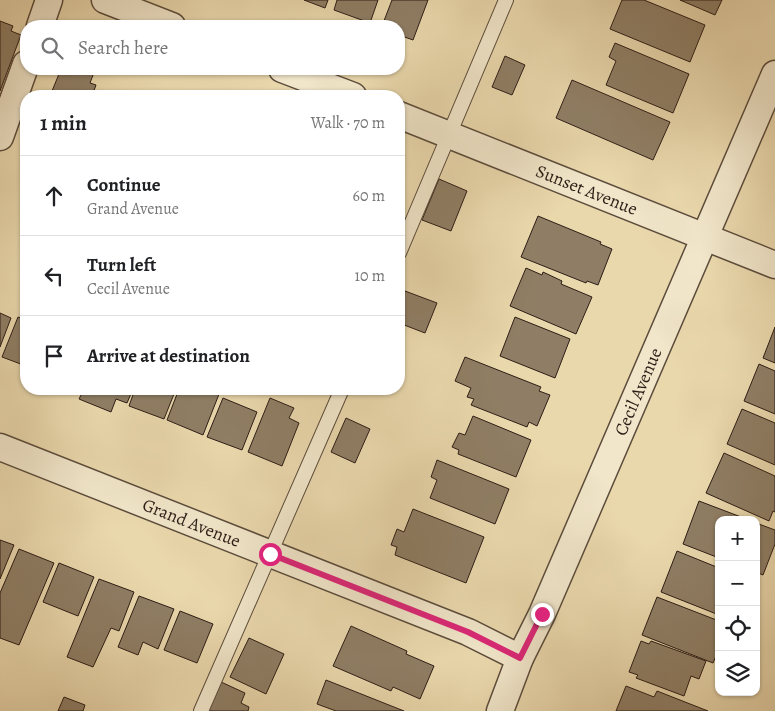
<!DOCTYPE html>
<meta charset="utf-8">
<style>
body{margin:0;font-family:Alegreya,serif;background:#f2f2f2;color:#202124}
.controls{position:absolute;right:15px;bottom:15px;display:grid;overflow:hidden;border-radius:10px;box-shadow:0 1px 4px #0004}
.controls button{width:45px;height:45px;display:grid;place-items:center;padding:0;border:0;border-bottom:1px solid #e0e0e0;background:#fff;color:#202124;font:25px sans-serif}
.stop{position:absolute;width:15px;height:15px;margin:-11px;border:4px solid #db2777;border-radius:50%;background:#fff}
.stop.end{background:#db2777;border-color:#fff;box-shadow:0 1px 5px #0008}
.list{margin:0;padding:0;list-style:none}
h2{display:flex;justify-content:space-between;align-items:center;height:65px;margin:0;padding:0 20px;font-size:21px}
h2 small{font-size:16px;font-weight:400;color:#757577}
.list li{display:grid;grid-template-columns:32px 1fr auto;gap:15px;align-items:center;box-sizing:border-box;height:80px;padding:0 20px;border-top:1px solid #e0e0e0}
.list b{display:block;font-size:19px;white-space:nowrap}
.list p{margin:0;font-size:16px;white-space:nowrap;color:#757577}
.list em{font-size:16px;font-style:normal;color:#757577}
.icon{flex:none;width:28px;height:28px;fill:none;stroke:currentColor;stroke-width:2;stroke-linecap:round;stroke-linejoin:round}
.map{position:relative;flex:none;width:775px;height:711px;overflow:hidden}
.search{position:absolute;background:#fff;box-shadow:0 1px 4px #0004;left:20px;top:20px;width:385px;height:55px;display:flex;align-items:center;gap:12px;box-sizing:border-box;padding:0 18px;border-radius:20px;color:#757577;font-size:19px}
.panel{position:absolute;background:#fff;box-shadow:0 1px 4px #0004;left:20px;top:90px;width:385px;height:305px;border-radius:20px}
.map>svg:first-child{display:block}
.building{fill:#8f7e65;stroke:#2c1d16}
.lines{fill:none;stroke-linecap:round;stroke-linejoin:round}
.lane-casing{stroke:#5c4c3c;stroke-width:16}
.street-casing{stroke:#5c4c3c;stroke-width:29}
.lane{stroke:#f1e6ca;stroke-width:14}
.street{stroke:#f1e6ca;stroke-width:26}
.route{stroke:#db2777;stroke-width:6}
.labels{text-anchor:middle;stroke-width:4.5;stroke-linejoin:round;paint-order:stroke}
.street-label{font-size:18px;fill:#2c1d16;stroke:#f1e6ca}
</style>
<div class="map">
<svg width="775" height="711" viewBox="0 0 775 711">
<rect width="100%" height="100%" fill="#ead8ad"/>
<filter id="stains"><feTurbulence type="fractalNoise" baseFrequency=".004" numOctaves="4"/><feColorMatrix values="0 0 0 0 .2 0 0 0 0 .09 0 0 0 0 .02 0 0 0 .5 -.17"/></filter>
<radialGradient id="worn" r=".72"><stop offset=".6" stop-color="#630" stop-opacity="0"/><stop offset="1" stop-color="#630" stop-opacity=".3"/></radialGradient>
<g class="building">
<path d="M304,0H328L325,8Z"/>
<path d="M337,0H378L370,23L334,10Z"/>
<path d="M392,0H428L413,40L399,35V26H382Z"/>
<path d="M622,0H644L705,25L690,62L610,29Z"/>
<path d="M680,0H722L715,15Z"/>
<path d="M0,21L13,26L11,31L21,35L0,91Z"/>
<path d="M615,43L689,74L673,113L606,85L616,61L609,57Z"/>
<path d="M505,56L525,65L512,95L492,87Z"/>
<path d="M61,69L72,73L74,69H77L93,75L90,83L96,85L92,96H50Z"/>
<path d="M572,80L670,122L653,160L556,118Z"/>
<path d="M439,179L467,191L451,231L422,220Z"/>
<path d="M538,216L601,242L600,244L612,249L598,285L587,281L586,283L521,257Z"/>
<path d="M526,268L542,275L543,272L562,281L561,284L592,297L576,334L510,306Z"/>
<path d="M405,291L437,303L425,333L399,323V307Z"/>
<path d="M0,313L11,318L0,347Z"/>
<path d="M18,317L26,320V366L2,357Z"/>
<path d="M515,317L570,339L555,378L500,356Z"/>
<path d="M775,327V363L763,358Z"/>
<path d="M399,346L404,348L399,361Z"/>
<path d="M465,357L541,387L539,391L550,395L537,426L529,422L527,427L471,405L474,399L467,397L471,388L455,381Z"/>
<path d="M759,364L775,371V414L744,401Z"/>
<path d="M84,389H133L127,403L116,399L111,412L79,399Z"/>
<path d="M135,389H176L164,419L129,406Z"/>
<path d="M179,389H221L203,435L167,420Z"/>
<path d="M223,398L257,412L242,450L207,437Z"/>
<path d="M270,398L294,408L289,418L299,423L282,466L248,452Z"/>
<path d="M742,409L775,423V465L727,444Z"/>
<path d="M473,416L531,440L516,477L458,454L459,450L452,447L459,433L465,435Z"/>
<path d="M346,418L370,429L355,463L331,452Z"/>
<path d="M724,453L775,476V512L773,511L769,521L706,493Z"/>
<path d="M437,460L509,489L495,524L430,498L437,480L431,477Z"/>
<path d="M699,501L749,520H719V558L683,544Z"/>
<path d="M413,509L484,537L466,583L395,555L397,547L391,545L397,529L404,532Z"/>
<path d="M756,523L775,530V544L763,575L756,572Z"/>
<path d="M0,540L14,545L0,579Z"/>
<path d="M19,549L54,563L19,645L0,638V593Z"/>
<path d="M677,551L719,568V615L661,592Z"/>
<path d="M59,563L94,577L78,616L43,602Z"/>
<path d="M99,579L134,592L119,631L111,628L93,667L67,657Z"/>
<path d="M139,596L174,609L158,649L143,642L138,655L118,647Z"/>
<path d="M657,597L719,621V649L713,663L642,635Z"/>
<path d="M180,611L213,624L197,663L164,650Z"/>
<path d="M351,626L407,651L406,654L434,666L420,699L393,687L391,691L333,666Z"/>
<path d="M249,638L284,654L266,694L230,677Z"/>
<path d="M641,641L649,644L651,641L706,661L699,679L691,676L684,696L636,678L638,675L629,672Z"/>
<path d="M326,680L404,711H336L317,704Z"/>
<path d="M221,682L245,693L241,703L249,707L248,711H208Z"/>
<path d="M626,686L654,697L657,691L708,711H616Z"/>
<path d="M64,697L85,705L83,711H58Z"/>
</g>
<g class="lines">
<defs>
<g id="lane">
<path d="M399,253L506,0"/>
<path d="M201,711L342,389"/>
</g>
<g id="street">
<path d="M105,0L172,26"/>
<path d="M40,26L49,0"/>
<path d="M282,69L353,96"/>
<path id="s1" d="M399,115L775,265"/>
<path d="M0,137L26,64"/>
<path id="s2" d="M0,447L468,632L520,658"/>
<path id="s3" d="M500,711L520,658L542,614L775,74"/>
</g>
</defs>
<use href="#lane" class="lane-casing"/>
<use href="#street" class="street-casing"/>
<use href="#lane" class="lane"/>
<use href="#street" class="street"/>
</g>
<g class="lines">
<path class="route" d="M270,554L468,632L520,658L542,614"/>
</g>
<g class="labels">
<g class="street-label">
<text dy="6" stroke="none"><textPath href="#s1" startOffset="202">Sunset Avenue</textPath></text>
<text dy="6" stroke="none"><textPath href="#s3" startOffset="348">Cecil Avenue</textPath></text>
<text dy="6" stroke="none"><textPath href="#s2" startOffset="206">Grand Avenue</textPath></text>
</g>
</g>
<rect width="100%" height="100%" filter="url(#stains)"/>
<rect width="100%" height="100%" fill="url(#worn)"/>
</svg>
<div class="controls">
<button>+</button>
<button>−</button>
<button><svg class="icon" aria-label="locate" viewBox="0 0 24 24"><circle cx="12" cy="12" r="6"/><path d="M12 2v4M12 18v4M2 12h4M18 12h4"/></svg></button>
<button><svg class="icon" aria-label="layers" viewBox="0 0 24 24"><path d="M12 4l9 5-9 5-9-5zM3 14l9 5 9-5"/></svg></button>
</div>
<div class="stop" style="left:270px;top:554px"></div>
<div class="stop end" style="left:542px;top:614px"></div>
<div class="search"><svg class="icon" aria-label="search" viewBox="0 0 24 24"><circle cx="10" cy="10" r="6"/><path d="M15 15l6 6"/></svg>Search here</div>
<section class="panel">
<h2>1 min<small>Walk · 70 m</small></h2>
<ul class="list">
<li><svg class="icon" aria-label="ahead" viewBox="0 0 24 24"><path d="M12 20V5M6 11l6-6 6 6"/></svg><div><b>Continue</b><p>Grand Avenue</p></div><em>60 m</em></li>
<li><svg class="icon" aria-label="left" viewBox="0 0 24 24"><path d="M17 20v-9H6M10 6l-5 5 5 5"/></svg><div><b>Turn left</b><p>Cecil Avenue</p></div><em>10 m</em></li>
<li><svg class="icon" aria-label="arrive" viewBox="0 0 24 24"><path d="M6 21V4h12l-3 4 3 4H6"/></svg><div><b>Arrive at destination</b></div></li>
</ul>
</section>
</div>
